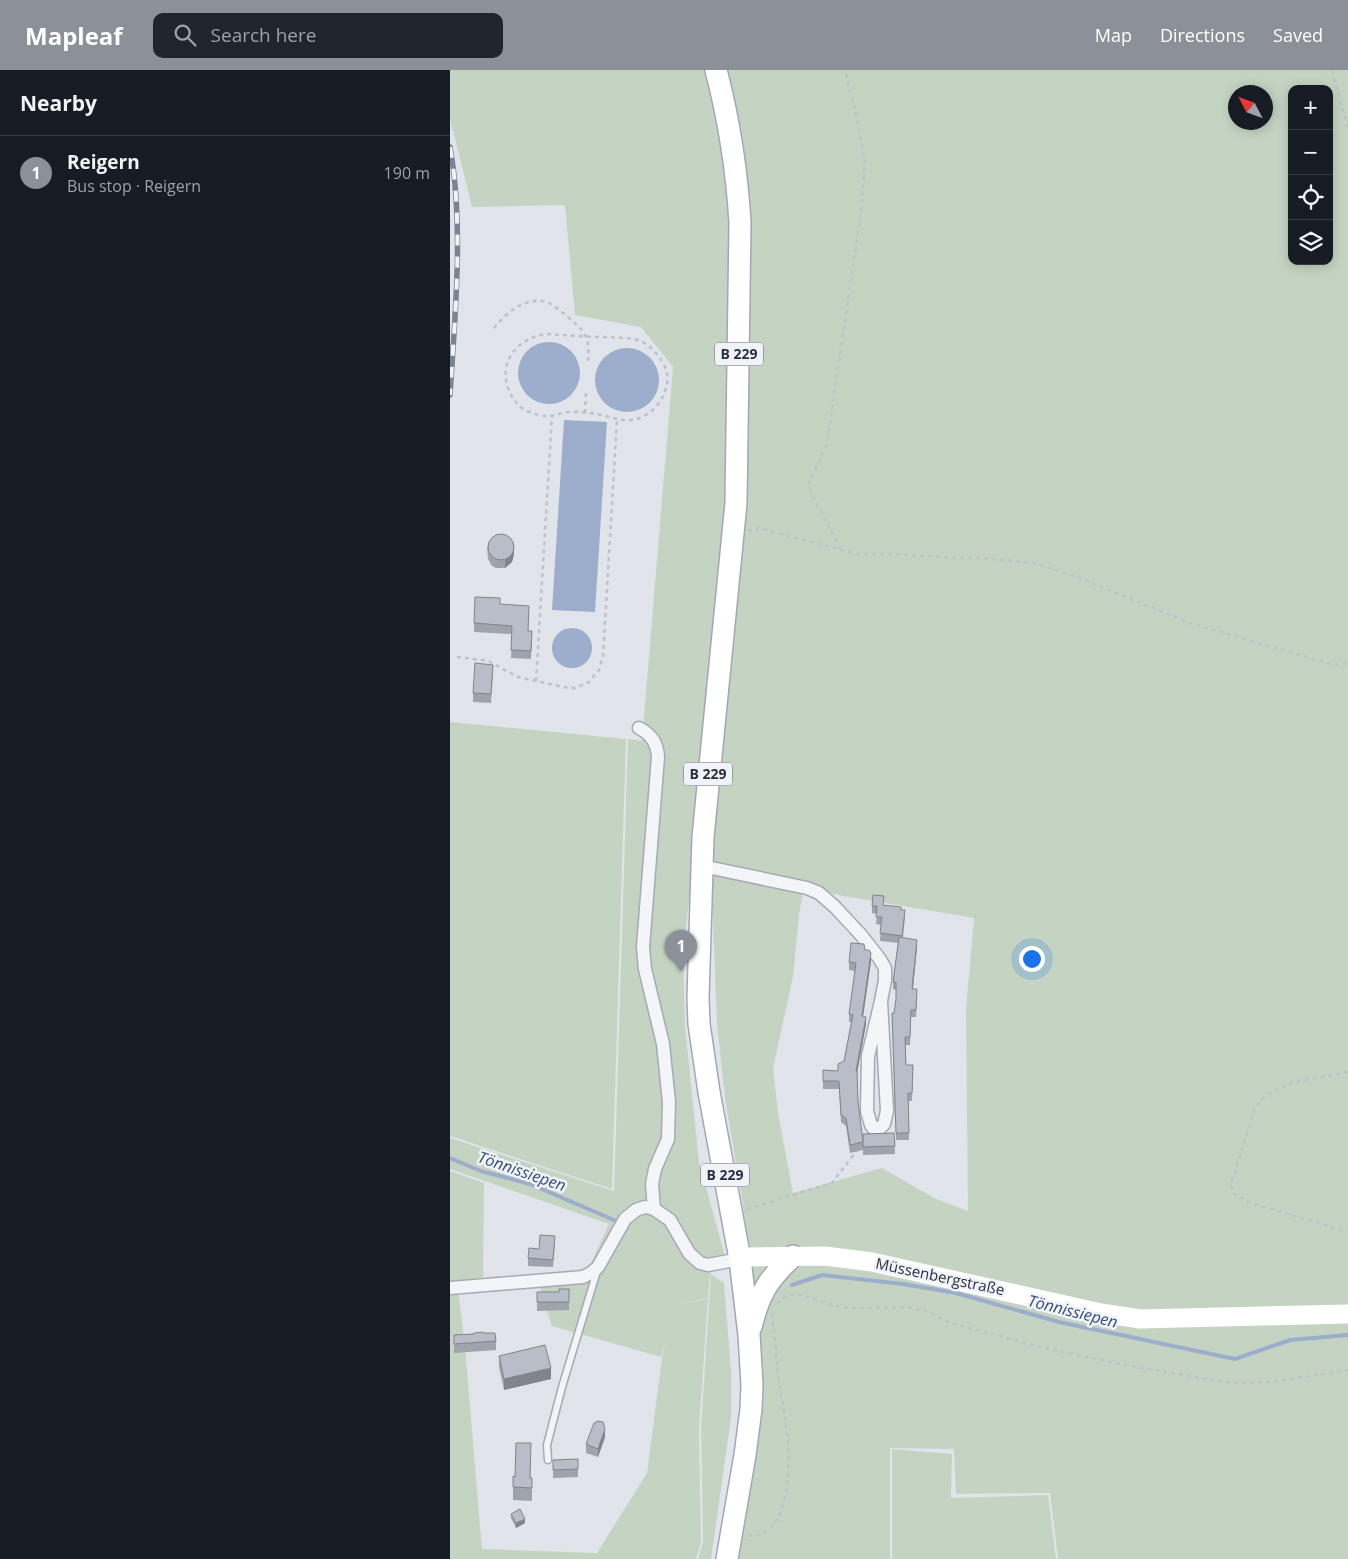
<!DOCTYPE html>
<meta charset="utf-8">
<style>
body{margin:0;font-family:"Open Sans",sans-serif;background:#20242c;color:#f1f3f6}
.controls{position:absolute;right:15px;top:15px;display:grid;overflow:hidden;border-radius:10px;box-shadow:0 2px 12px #0003}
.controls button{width:45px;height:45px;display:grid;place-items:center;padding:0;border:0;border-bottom:1px solid #363941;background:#171b24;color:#f1f3f6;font:25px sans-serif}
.compass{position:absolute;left:778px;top:15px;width:45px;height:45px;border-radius:50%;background:#171b24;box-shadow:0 2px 12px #0003;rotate:311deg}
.you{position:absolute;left:581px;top:888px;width:18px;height:18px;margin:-12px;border:4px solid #fff;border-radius:50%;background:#1a73e8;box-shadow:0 0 0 8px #1a73e833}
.badge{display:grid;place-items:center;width:32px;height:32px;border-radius:50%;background:#8c9099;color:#fff;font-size:16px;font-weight:700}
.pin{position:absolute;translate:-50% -41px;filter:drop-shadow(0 1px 2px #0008)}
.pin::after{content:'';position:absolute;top:26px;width:18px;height:15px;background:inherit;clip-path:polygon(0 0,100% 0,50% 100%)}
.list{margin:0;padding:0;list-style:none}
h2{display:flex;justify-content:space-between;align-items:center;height:65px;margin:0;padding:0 20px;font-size:21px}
h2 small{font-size:16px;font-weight:400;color:#9ea1a6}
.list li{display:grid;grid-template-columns:32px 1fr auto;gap:15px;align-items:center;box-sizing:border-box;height:75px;padding:0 20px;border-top:1px solid #363941}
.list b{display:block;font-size:19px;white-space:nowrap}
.list p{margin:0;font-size:16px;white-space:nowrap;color:#9ea1a6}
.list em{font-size:16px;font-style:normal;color:#9ea1a6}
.icon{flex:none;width:28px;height:28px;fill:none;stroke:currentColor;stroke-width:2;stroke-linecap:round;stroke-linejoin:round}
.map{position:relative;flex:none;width:898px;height:1489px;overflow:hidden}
header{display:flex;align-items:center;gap:30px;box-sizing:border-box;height:70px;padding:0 25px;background:#8c9099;color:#fff}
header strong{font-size:24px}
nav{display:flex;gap:28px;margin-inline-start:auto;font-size:18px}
.search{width:350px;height:45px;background:#20242c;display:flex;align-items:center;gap:12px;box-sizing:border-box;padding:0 18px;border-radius:10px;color:#9ea1a6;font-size:19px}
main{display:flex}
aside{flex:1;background:#171b24}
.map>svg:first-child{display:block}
.green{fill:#c5d4c2;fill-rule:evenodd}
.water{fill:#9caecb}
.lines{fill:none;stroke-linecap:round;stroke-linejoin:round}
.stream{stroke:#9caecb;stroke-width:4}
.lane-casing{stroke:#a6aab4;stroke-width:9}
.street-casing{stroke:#a6aab4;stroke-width:15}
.primary-casing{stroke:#a1a7b6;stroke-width:24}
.path{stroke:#bfc2c9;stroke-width:2.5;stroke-dasharray:4 4;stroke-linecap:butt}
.lane{stroke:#f4f5f8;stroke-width:6}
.street{stroke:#f4f5f8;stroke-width:12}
.secondary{stroke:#fff;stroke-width:19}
.primary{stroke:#fff;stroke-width:21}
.rail-casing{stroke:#7b8294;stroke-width:5.5}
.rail{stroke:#f1f3f8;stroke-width:4;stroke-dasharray:11;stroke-linecap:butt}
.wall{fill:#9fa3ab}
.shaded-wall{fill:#82848b}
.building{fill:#b9bdc7;stroke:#82848b}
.labels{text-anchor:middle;stroke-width:5;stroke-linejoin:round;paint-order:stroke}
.shield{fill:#f1f3f8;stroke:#656a79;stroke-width:1}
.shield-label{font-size:14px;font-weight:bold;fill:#293042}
.street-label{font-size:15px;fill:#293042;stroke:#f1f3f8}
.water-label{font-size:16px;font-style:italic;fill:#334b77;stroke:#f1f3f8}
</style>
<header>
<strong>Mapleaf</strong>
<div class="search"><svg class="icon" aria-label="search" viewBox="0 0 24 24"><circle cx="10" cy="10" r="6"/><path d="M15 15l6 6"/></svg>Search here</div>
<nav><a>Map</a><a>Directions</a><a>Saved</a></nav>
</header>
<main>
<aside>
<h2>Nearby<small></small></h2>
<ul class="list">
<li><span class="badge">1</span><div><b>Reigern</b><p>Bus stop · Reigern</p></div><em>190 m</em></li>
</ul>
</aside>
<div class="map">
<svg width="898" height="1489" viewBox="0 0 898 1489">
<rect width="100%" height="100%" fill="#e1e4ea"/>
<g class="green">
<path d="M0,0H898V1489H608L600,1423L506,1424L504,1379L440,1378V1489H284L291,1432L313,1326L309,1252L299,1172L275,1028L267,954L261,802L353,822L349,844L343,907L323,998L328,1043L343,1123L432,1098L486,1129L518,1141L516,939L524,848L393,826L257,797L244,792L233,879L235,956L249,1092L275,1186L260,1204L258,1228L229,1234L258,1229L249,1357L251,1473L246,1489H0V1101L34,1113L33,1207L7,1212L15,1277L32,1479L147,1483L197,1403L212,1288L215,1273L211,1287L102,1256L89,1215L134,1209L159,1154L0,1099V1068L164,1121L178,669L192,671L223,297L191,257L125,245L115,135L22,137L0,49ZM842,19H879V191H842ZM786,22H816V52H786Z"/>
<path d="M0,652L176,669L162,1119L0,1066Z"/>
<path d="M261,1204L274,1213L281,1300V1348L261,1489H248L253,1472L251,1358Z"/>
<path d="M442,1379L502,1384L501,1428L598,1425L606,1489H442Z"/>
</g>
<g class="water">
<circle cx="99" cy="303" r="31"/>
<circle cx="177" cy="310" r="32"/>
<path d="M114,350L157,352L145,542L102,540Z"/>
<circle cx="122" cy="578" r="20"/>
</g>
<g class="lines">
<g class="stream">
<path d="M0,1088L31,1101L80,1114L164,1150"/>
<path d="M342,1215L372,1205L453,1214L506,1223L609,1252L785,1289L840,1270L898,1265"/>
</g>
<defs>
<path id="lane" d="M98,1390L97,1375L112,1317L147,1201"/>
<g id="street">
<path d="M189,658C202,665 207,673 208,687L193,877L195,899L213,974L219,1032L218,1069L205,1099L202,1114L204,1139"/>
<path d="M252,796L357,818L369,823L385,837L411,865L429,888L435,898V910L431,931L437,1041L434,1054L430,1058H423L421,1055L417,1041L418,986L431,931"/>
<path d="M0,1218L133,1207L141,1203L148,1197L175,1149L186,1140L195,1137L204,1139L220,1150L239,1183L250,1193L258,1195L290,1189"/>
</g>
<g id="primary">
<path d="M266,0C279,50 287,101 290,153L286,433L253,767L248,928L249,954L259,1022L290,1189L299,1265L302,1315L301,1339L295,1385L277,1489"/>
<path d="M301,1257C309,1224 318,1209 343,1186"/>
</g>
</defs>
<use href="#lane" class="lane-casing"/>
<use href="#street" class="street-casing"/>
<use href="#primary" class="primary-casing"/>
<g class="path">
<path d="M882,0L898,58"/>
<path d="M44,258C56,243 75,226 97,232C104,235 113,243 119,248C136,262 140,268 138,291"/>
<path d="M97,264C116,265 135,267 154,267C165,268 177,267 188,270C199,274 207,283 213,293C220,304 218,317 212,328C206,339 195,348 182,350C169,352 158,345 145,344C137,342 128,342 119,342C113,342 107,345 101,346C91,347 80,343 72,338C67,334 63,329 60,323C46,294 67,267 97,264Z"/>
<path d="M135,343L136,322"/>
<path d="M298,461L310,458L407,484H442L504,488H531L583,493L625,506L740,553L884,595L898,593"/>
<path d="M391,479L361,424L359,411L368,394L377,373L411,143L415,90L404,35L395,0"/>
<path d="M7,587L38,591L68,607L118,618H125L139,612L149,600L153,586L167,350"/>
<path d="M86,611L102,345"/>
<path d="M898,1002L843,1012L816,1025L805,1038L781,1114L784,1124L798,1132L898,1162"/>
<path d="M297,1139L382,1113L408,1079"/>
<path d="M327,1234L333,1228L344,1224L354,1226L390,1237L401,1238L457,1237L479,1242L500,1253L595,1278L675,1295L781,1313L822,1312L898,1300"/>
<path d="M298,1466C339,1469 340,1400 338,1372C336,1349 331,1326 328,1304C326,1286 325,1268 323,1251V1243"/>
</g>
<use href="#lane" class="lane"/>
<use href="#street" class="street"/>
<path class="secondary" d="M290,1189L300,1187L375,1186L422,1192L651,1243L690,1249L898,1244"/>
<use href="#primary" class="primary"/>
<defs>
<path id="rail" d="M0,77C14,156 5,245 0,325"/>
</defs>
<use href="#rail" class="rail-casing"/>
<use href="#rail" class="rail"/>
</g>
<g class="wall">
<path d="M37,477L64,484L62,492L55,498H46L42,496L38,489Z"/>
<path d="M50,534L79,544L78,561L82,569L81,589L61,588L62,564L24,562V553Z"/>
<path d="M43,603L41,633L23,632V623Z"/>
<path d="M434,835L451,840L455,848L453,868L467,877L463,919L467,927L466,947H461L460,975H455L456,995H463L462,1031H458L459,1070H446L442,943H444L446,929V920L443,919V912L448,873L430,871L431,855L426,854L427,844L422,843V836Z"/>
<path d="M415,880L421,891L413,946L416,954L407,1002L408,1031L413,1072L444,1063L445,1084L413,1085V1080L400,1083L396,1056L391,1052L389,1019H373V1000L388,1001L394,991L401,952H399V944L405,901L399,900V892Z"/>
<path d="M105,1173L103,1197L78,1196V1188L89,1179Z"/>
<path d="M119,1219V1240L87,1241V1222H109Z"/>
<path d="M33,1263L46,1271V1280L4,1283V1265Z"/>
<path d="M49,1286L101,1309L54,1320L49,1297Z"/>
<path d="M155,1367L148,1387L136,1383V1374Z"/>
<path d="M128,1389V1407L103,1408V1390Z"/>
<path d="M63,1406L82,1408V1431L63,1430Z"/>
<path d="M61,1444L75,1453L66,1458L61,1448Z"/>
</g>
<g class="shaded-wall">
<path d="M64,475V484L62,492L55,498V489Z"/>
<path d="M467,870V877L462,926V919Z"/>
<path d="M421,883V891L412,954V946Z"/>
<path d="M416,947V954L406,1009V1001Z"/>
<path d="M101,1298V1309L54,1320V1309Z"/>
<path d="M155,1359V1367L148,1387V1379Z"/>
<path d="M75,1449V1453L66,1458V1453Z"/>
</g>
<g class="building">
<circle cx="51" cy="477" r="13"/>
<path d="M25,527L50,528V534L79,536L78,561H82L81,581L61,580L62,556L24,553Z"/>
<path d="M25,593L43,595L41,624L23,623Z"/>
<path d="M423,825L434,826L433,835L451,837V840H455L452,866L430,863L432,847H426L427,836H422Z"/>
<path d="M449,867L467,870L462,919H467L466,940H461L460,967H455L456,995H463L462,1023H458L459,1063H446L442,943H444L446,929V912H443Z"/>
<path d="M401,873L414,874L415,880H419L421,883L412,946L416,947L406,1001H407L408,1031L413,1072V1064L444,1063L445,1076L413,1077V1072L400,1075L396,1048L391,1045L389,1011H373V1000L388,1001V994L394,991L403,945L399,944L406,893L399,892Z"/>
<path d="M90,1165L105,1166L103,1190L78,1188L79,1178L89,1179Z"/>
<path d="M109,1219H119V1232H87V1222H109Z"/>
<path d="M33,1262V1263H45L46,1271L4,1274V1265L24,1264V1263Z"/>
<path d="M95,1275L101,1298L54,1309L49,1286Z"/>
<path d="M148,1351L153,1352L155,1359L148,1379L136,1374L144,1353Z"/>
<path d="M66,1373H81L80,1408H82V1418L63,1417V1406L65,1407Z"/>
<path d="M128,1389V1399L103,1400V1390Z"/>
<path d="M70,1439L75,1449L66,1453L61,1444Z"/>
</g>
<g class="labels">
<g class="shield">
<rect x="265" y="272.5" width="48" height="23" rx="4"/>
<rect x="234" y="692.5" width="48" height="23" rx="4"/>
<rect x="251" y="1093.5" width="48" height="23" rx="4"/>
</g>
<g class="shield-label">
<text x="289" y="289">B 229</text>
<text x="258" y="709">B 229</text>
<text x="275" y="1110">B 229</text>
</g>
<g class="street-label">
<text transform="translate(490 1207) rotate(12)" y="5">Müssenbergstraße</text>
</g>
<g class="water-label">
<text transform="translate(72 1101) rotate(19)" y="6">Tönnissiepen</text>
<text transform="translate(623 1241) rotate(14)" y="6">Tönnissiepen</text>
</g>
</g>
</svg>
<div class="controls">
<button>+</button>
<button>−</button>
<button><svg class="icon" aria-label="locate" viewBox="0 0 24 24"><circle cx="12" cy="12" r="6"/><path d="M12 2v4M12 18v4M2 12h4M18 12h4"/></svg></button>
<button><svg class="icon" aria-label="layers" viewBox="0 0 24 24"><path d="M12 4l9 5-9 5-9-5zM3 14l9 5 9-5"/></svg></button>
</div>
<svg class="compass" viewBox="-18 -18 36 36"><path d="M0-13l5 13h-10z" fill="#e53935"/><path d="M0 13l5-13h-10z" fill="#9ea1a6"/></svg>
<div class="you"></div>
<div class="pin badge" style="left:231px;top:901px">1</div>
</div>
</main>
